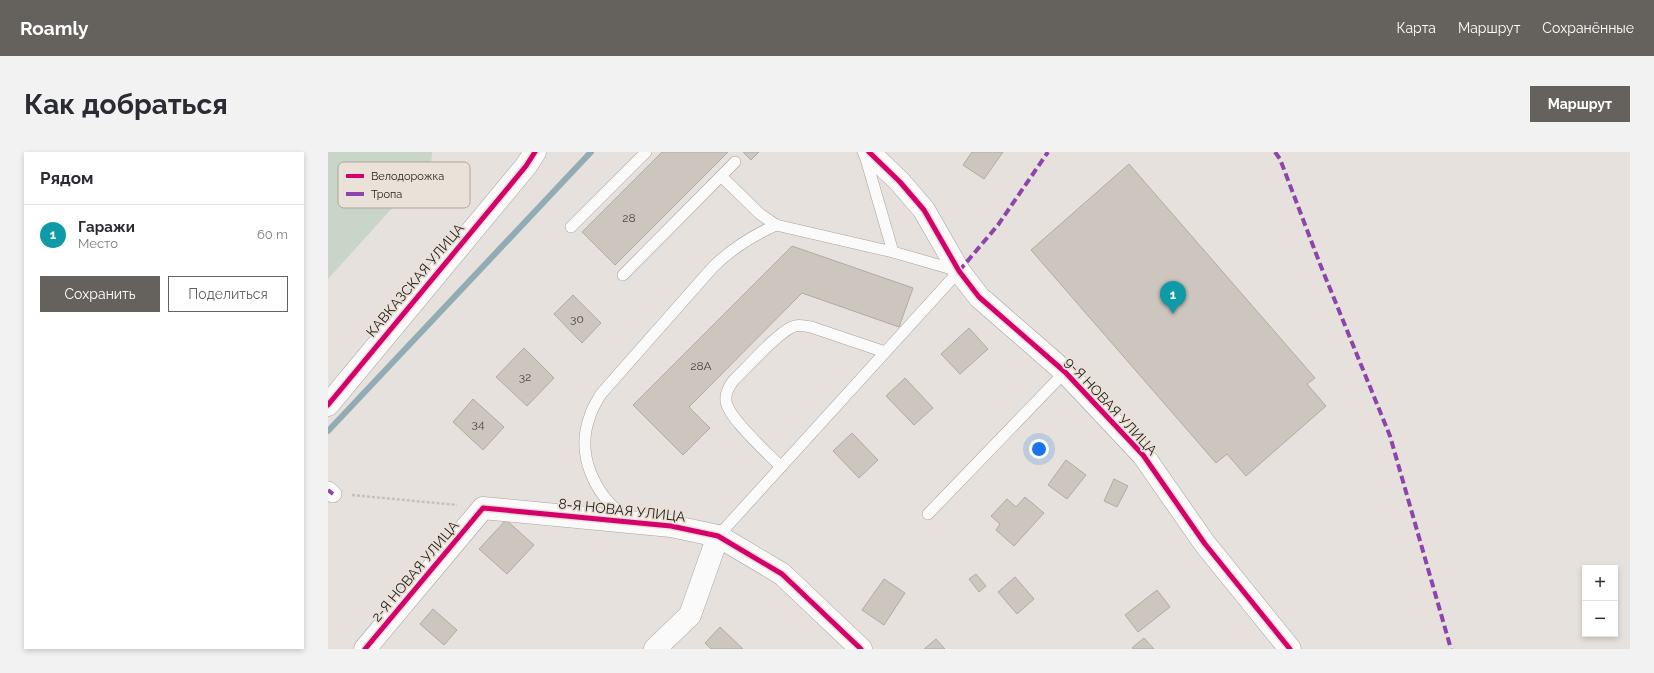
<!DOCTYPE html>
<html lang="ru">
<meta charset="utf-8">
<style>
body{margin:0;font-family:Raleway,sans-serif;background:#f2f2f3;color:#2b2b33}
.controls{position:absolute;right:12px;bottom:12px;display:grid;overflow:hidden;border-radius:0px;box-shadow:0 2px 6px #0003}
.controls button{width:36px;height:36px;display:grid;place-items:center;padding:0;border:0;border-bottom:1px solid #e1e1e2;background:#fff;color:#2b2b33;font:20px sans-serif}
.you{position:absolute;left:711px;top:297px;width:14px;height:14px;margin:-10px;border:3px solid #fff;border-radius:50%;background:#1a73e8;box-shadow:0 0 0 6px #1a73e833}
.badge{display:grid;place-items:center;width:26px;height:26px;border-radius:50%;background:#65625e;color:#fff;font-size:13px;font-weight:700}
.pin{position:absolute;translate:-50% -33px;filter:drop-shadow(0 1px 2px #0008)}
.pin::after{content:'';position:absolute;top:21px;width:14px;height:12px;background:inherit;clip-path:polygon(0 0,100% 0,50% 100%)}
.list{margin:0;padding:0;list-style:none}
h2{display:flex;justify-content:space-between;align-items:center;height:52px;margin:0;padding:0 16px;font-size:17px}
h2 small{font-size:13px;font-weight:400;color:#7c7c81}
.list li{display:grid;grid-template-columns:26px 1fr auto;gap:12px;align-items:center;box-sizing:border-box;height:60px;padding:0 16px;border-top:1px solid #e1e1e2}
.list b{display:block;font-size:15px;white-space:nowrap}
.list p{margin:0;font-size:13px;white-space:nowrap;color:#7c7c81}
.list em{font-size:13px;font-style:normal;color:#7c7c81}
.actions{display:flex;gap:8px;padding:12px 16px}
.actions a{flex:1;padding:9px 0;border:1px solid #65625e;border-radius:0px;text-align:center;font-size:14px;color:#65625e}
.actions .main{background:#65625e;color:#fff}
.map{position:relative;flex:none;width:1302px;height:497px;overflow:hidden;border-radius:0px}
header{display:flex;align-items:center;gap:24px;box-sizing:border-box;height:56px;padding:0 20px;background:#65625e;color:#fff}
header strong{font-size:19px}
nav{display:flex;gap:22px;margin-inline-start:auto;font-size:14px}
.intro{display:flex;align-items:center;justify-content:space-between;box-sizing:border-box;height:96px;padding:0 24px}
h1{margin:0;font-size:28px}
.button{padding:10px 18px;border-radius:0px;background:#65625e;color:#fff;font-size:14px;font-weight:700}
main{display:flex;gap:24px;padding:0 24px}
aside{flex:1;background:#fff;border-radius:0px;box-shadow:0 2px 6px #0003}
.map>svg:first-child{display:block}
.green{fill:#c8d5c8}
.lines{fill:none;stroke-linecap:round;stroke-linejoin:round}
.stream{stroke:#91acb4;stroke-width:6}
.building{fill:#cdc6be;stroke:#aeaba7}
.service-casing{stroke:#a6a29e;stroke-width:12}
.pedestrian-casing{stroke:#a6a29e;stroke-width:18}
.minor-casing{stroke:#a6a29e;stroke-width:23}
.path{stroke:#c4c2c1;stroke-width:2.5;stroke-dasharray:3 2;stroke-linecap:butt}
.service{stroke:#fbfafa;stroke-width:11}
.pedestrian{stroke:#fbfafa;stroke-width:17}
.minor{stroke:#fbfafa;stroke-width:22}
.quiet{stroke:#8e44ad;stroke-width:4;stroke-dasharray:8 4;stroke-linecap:butt}
.cycleway-casing{stroke:#eae1d8;stroke-width:8}
.cycleway{stroke:#d6006c;stroke-width:5}
.labels{text-anchor:middle;stroke-width:4;stroke-linejoin:round;paint-order:stroke}
.number-label{font-size:12px;fill:#4b4743}
.street-label{font-size:14px;fill:#201d1a;stroke:#eae1d8}
.key{fill:#eae1d8;stroke:#ada69f;stroke-width:1}
.key-label{font-size:11px;fill:#201d1a}
</style>
<header>
<strong>Roamly</strong>
<nav><a>Карта</a><a>Маршрут</a><a>Сохранённые</a></nav>
</header>
<div class="intro"><h1>Как добраться</h1><a class="button">Маршрут</a></div>
<main>
<aside>
<h2>Рядом<small></small></h2>
<ul class="list">
<li><span class="badge" style="background:#0f9aa8">1</span><div><b>Гаражи</b><p>Место</p></div><em>60 m</em></li>
</ul>
<div class="actions"><a class="main">Сохранить</a><a>Поделиться</a></div>
</aside>
<div class="map">
<svg width="1302" height="497" viewBox="0 0 1302 497">
<rect width="100%" height="100%" fill="#e6e1dc"/>
<path class="green" d="M0,0H104L103,13L0,127Z"/>
<g class="lines">
<path class="stream" d="M0,279L263,0"/>
</g>
<g class="building">
<path d="M334,0H400L287,113L254,80Z"/>
<path d="M415,0H431L423,8Z"/>
<path d="M644,0H675L656,27L635,13Z"/>
<path d="M801,12L987,226L979,232L998,254L918,324L899,302L888,311L703,98Z"/>
<path d="M464,94L585,136L571,175L474,141L361,255L382,276L355,303L305,253Z"/>
<path d="M245,143L273,171L254,191L226,162Z"/>
<path d="M641,176L660,197L632,222L613,202Z"/>
<path d="M196,196L226,226L199,254L168,225Z"/>
<path d="M577,226L605,256L586,273L558,244Z"/>
<path d="M145,247L176,275L155,298L125,270Z"/>
<path d="M524,281L550,308L531,326L505,299Z"/>
<path d="M738,308L758,323L739,347L720,333Z"/>
<path d="M786,327L800,334L789,355L776,349Z"/>
<path d="M697,345L716,361L686,394L668,378L672,372L663,364L679,347L688,355Z"/>
<path d="M178,368L206,393L179,422L151,397Z"/>
<path d="M648,422L658,434L651,440L641,427Z"/>
<path d="M687,425L706,447L689,462L670,440Z"/>
<path d="M556,427L577,441L556,473L534,458Z"/>
<path d="M829,438L842,455L810,480L797,463Z"/>
<path d="M105,457L129,478L116,493L92,472Z"/>
<path d="M392,475L415,497H383L377,491Z"/>
<path d="M816,486L826,497H805L804,496Z"/>
<path d="M608,487L617,497H596Z"/>
</g>
<g class="lines">
<defs>
<g id="service">
<path d="M393,24L432,62L448,73L565,100L536,0"/>
<path d="M243,75L318,0"/>
<path d="M295,123L407,10"/>
<path d="M453,315C440,301 400,266 398,249C397,241 401,235 405,229C420,215 447,183 464,175C470,172 476,174 483,175L557,200"/>
<path d="M600,362L737,220"/>
<path d="M298,366C267,343 247,303 262,264C264,256 269,249 273,242L385,115C404,96 424,84 448,73"/>
<path d="M390,384L631,119L565,100"/>
</g>
<path id="pedestrian" d="M0,338L5,342"/>
<g id="minor">
<path d="M541,0L572,30L596,58L631,119L651,145L737,220L815,303L877,392L962,497"/>
<path d="M0,253L198,14L207,0"/>
<path d="M37,497L155,356L343,374L390,384L454,422L533,497"/>
<path d="M327,497L362,463L390,384"/>
</g>
</defs>
<use href="#service" class="service-casing"/>
<use href="#pedestrian" class="pedestrian-casing"/>
<use href="#minor" class="minor-casing"/>
<path class="path" d="M24,343L129,353"/>
<use href="#service" class="service"/>
<use href="#pedestrian" class="pedestrian"/>
<use href="#minor" class="minor"/>
<g class="quiet">
<path d="M947,0L952,7L992,112L1062,284L1123,497"/>
<path d="M631,119L670,73L720,0"/>
<path d="M0,338L5,342"/>
</g>
<defs>
<g id="cycleway">
<path d="M541,0L572,30L596,58L631,119L651,145L737,220L815,303L877,392L962,497"/>
<path d="M0,253L198,14L207,0"/>
<path d="M37,497L155,356L343,374L390,384L454,422L533,497"/>
</g>
</defs>
<use href="#cycleway" class="cycleway-casing"/>
<use href="#cycleway" class="cycleway"/>
</g>
<g class="labels">
<g class="number-label">
<text x="301" y="70">28</text>
<text x="249" y="171">30</text>
<text x="373" y="218">28А</text>
<text x="197" y="229">32</text>
<text x="150" y="276">34</text>
</g>
<g class="street-label">
<text transform="translate(87 128) rotate(-50)" y="5">КАВКАЗСКАЯ УЛИЦА</text>
<text transform="translate(783 254) rotate(47)" y="5">9-Я НОВАЯ УЛИЦА</text>
<text transform="translate(294 358) rotate(6)" y="5">8-Я НОВАЯ УЛИЦА</text>
<text transform="translate(87 419) rotate(-50)" y="5">2-Я НОВАЯ УЛИЦА</text>
</g>
</g>
<rect x="10" y="10" width="132" height="46" rx="6" class="key"/>
<rect x="18" y="22" width="18" height="4" fill="#d6006c"/>
<rect x="18" y="40" width="18" height="4" fill="#8e44ad"/>
<g class="key-label">
<text x="43" y="28">Велодорожка</text>
<text x="43" y="46">Тропа</text>
</g>
</svg>
<div class="controls">
<button>+</button>
<button>−</button>
</div>
<div class="you"></div>
<div class="pin badge" style="left:845px;top:162px;background:#0f9aa8">1</div>
</div>
</main>
